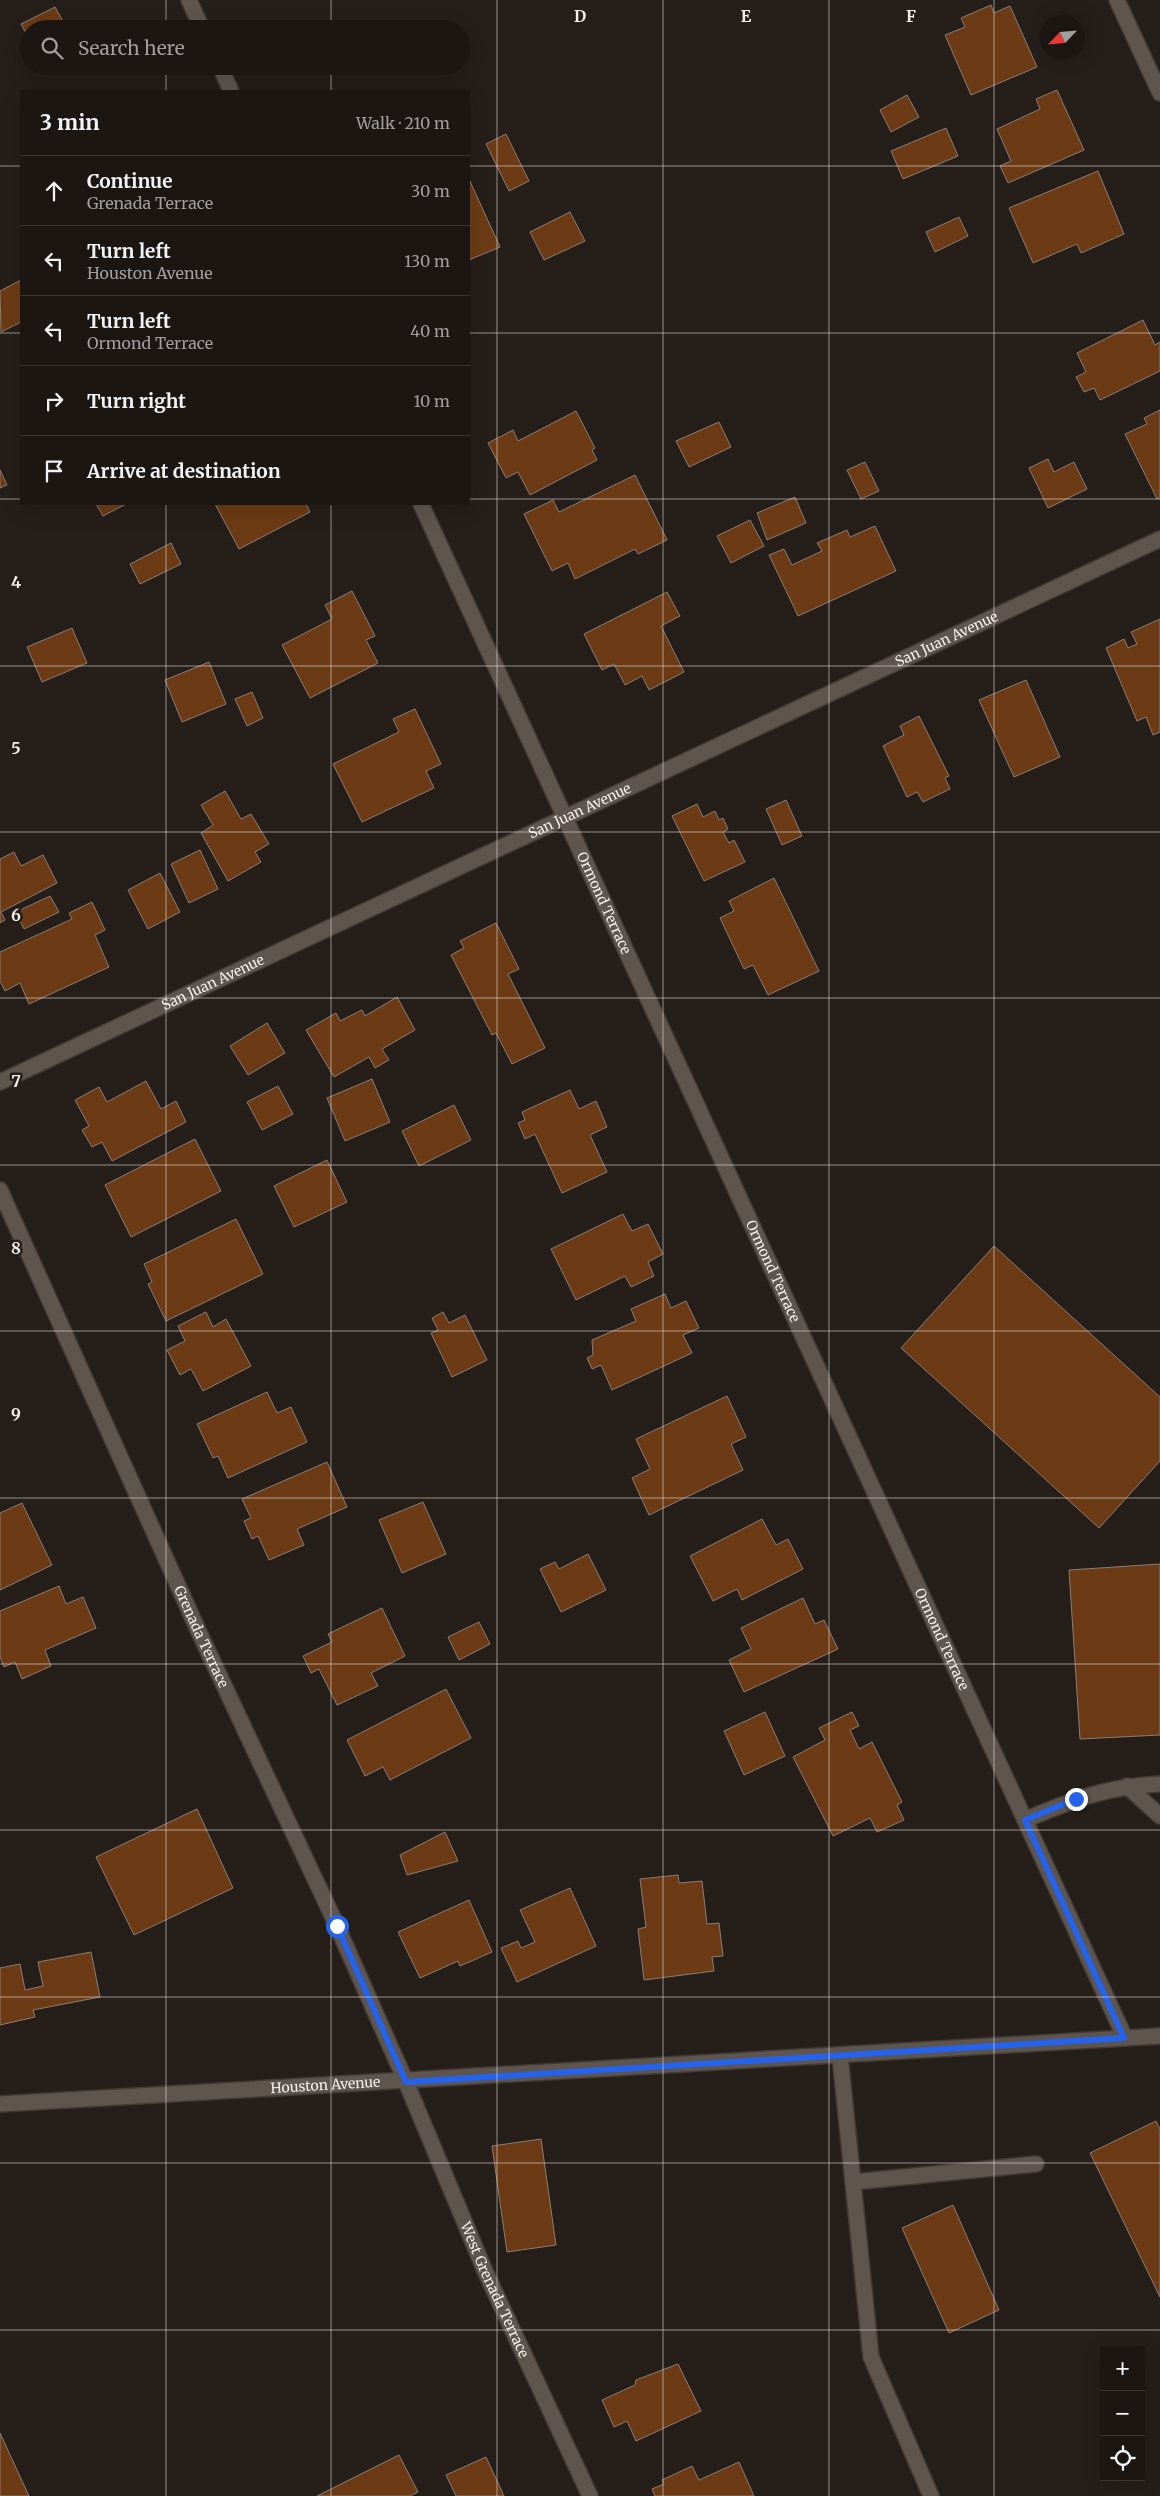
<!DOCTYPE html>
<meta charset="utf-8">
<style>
body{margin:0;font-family:Merriweather,serif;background:#251f1b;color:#f1f3f6}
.controls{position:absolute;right:15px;bottom:15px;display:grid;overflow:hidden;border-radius:0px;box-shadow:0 5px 20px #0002}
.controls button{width:45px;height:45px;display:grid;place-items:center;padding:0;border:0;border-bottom:1px solid #3a3532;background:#1c1612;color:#f1f3f6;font:25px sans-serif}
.compass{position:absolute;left:1040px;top:15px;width:45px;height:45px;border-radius:50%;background:#1c1612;box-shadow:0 5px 20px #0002;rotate:244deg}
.stop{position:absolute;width:15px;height:15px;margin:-11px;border:4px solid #2563eb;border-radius:50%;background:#fff}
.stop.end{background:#2563eb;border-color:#fff;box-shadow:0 1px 5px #0008}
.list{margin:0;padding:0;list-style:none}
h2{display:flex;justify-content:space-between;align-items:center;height:65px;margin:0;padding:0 20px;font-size:21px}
h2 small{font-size:16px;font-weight:400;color:#a09f9f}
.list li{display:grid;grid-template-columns:32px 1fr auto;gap:15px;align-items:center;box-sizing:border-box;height:70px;padding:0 20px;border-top:1px solid #3a3532}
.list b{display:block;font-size:19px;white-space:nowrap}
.list p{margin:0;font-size:16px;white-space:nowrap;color:#a09f9f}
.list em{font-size:16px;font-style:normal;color:#a09f9f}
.icon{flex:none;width:28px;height:28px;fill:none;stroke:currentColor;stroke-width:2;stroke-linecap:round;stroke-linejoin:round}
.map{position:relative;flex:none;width:1160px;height:2496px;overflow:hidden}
.search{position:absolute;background:#1c1612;box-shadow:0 5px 20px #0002;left:20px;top:20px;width:450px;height:55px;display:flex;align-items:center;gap:12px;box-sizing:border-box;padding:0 18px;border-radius:28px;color:#a09f9f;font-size:19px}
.panel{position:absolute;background:#1c1612;box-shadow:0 5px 20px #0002;left:20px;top:90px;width:450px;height:415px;border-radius:0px}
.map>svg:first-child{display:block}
.building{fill:#6c3b15;stroke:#897e78}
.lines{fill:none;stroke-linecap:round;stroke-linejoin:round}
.minor-casing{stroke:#413a36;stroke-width:18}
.minor{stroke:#5f554f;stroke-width:15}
.route{stroke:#2563eb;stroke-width:6}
.grid{fill:none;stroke:#f3ede9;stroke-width:1;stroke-opacity:0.55}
.labels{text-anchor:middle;stroke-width:5;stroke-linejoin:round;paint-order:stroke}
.street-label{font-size:14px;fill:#f3ede9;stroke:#261e18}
.grid-label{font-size:16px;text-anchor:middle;font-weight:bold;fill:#f3ede9;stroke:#261e18;stroke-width:5;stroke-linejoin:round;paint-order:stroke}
</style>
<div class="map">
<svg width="1160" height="2496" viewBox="0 0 1160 2496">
<rect width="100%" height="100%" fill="#261e18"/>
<g class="building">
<path d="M991,5L994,13L1010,6L1037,67L971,95L945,35L965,27L961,18Z"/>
<path d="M55,7L65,25L58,29H29V39L21,24Z"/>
<path d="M1057,90L1084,150L1008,183L1000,166L1011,161L997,129L1040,109L1036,99Z"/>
<path d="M907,95L919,117L891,132L880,110Z"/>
<path d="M946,128L958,156L903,179L891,151Z"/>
<path d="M506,134L529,181L509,191L486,144Z"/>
<path d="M1098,171L1124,234L1081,253L1077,244L1033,263L1009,208Z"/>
<path d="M469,179L500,247L469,260Z"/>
<path d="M570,212L585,241L544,260L530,232Z"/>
<path d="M959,217L968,236L935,252L926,232Z"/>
<path d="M21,280V322L1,332L0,291Z"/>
<path d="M1143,320L1155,345L1160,342V371L1100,400L1094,388L1084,392L1076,377L1086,372L1077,353Z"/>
<path d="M1160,410V498L1157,499L1125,434L1147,424L1144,418Z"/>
<path d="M576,411L595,448L592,450L597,460L530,495L518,472L506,478L488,443L513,430L518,441Z"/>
<path d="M719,422L731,447L689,467L676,441Z"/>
<path d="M1048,459L1054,472L1074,462L1087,489L1048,508L1029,468Z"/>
<path d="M865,462L879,491L861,499L847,470Z"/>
<path d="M0,470L7,485L0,488Z"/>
<path d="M635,475L667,540L638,554L635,549L575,579L568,563L552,571L524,514L553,500L559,512Z"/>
<path d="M795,497L806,523L767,540L757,513Z"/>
<path d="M96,504H126L103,516Z"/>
<path d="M215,504H306L310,512L239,549Z"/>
<path d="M750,520L764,546L731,563L717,536Z"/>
<path d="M875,526L896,571L798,616L769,555L784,549L792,565L822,551L817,543L847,530L850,537Z"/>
<path d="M171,543L181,564L140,584L130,564Z"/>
<path d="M352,591L375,636L366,640L378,663L310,698L282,645L332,619L325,605Z"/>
<path d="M667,592L680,616L661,626L684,672L649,690L642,676L625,685L614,664L602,670L584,634Z"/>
<path d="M1160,619V732L1153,735L1146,717L1137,721L1106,648L1124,639L1128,648L1137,644L1131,632Z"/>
<path d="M72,628L87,663L42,682L27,647Z"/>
<path d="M209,662L226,704L182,722L165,680Z"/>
<path d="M1026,680L1060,757L1014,777L979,700Z"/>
<path d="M252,692L263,718L247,726L235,699Z"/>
<path d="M415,709L441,764L426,771L434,788L362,822L333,764L399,732L393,719Z"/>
<path d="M919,716L949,776L945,778L950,789L923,802L917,792L907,797L883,746L904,735L900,726Z"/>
<path d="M225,791L241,819L251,814L269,844L255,852L261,862L228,881L201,833L213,825L201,805Z"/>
<path d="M786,800L802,836L782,845L766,809Z"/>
<path d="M697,804L703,817L715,811L719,820L723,818L728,829L723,832L729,843L734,840L745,862L704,881L672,816Z"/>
<path d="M200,850L218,889L189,903L171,864Z"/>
<path d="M14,852L21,866L43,855L57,883L1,912L5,920L0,923V859Z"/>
<path d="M160,873L180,912L148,929L128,890Z"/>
<path d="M774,878L819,971L768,995L753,965L744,969L720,918L734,911L729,901Z"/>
<path d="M50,896L59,912L24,929L16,912Z"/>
<path d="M92,902L105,930L95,935L109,967L29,1004L20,983L5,991L0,981V952L72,919L69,913Z"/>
<path d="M496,923L519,969L508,974L545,1048L512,1064L496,1033L492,1035L451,955L464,948L460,941Z"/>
<path d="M397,997L415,1030L382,1049L389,1060L375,1068L369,1057L334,1077L306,1030L336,1013L340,1021L362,1010L365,1016Z"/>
<path d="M267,1023L285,1053L248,1075L230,1046Z"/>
<path d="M372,1079L390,1122L345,1141L327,1098Z"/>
<path d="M146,1081L161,1109L176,1101L186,1122L112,1161L102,1142L92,1147L82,1130L89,1126L75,1100L99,1087L107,1102Z"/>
<path d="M278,1086L293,1114L262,1130L247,1102Z"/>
<path d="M570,1090L579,1109L596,1101L607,1127L590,1135L607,1172L562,1193L535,1134L525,1139L518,1123L525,1120L522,1112Z"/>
<path d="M454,1105L471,1140L419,1166L402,1131Z"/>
<path d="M195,1139L221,1191L131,1237L105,1185Z"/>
<path d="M327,1160L347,1202L294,1227L274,1186Z"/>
<path d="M623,1214L632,1231L648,1224L663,1254L648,1262L654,1276L631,1287L625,1276L576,1300L551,1249Z"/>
<path d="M236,1219L263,1274L166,1321L148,1284L152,1282L144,1264Z"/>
<path d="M994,1246L1160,1397V1461L1099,1528L901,1348Z"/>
<path d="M665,1294L671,1308L686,1301L699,1328L683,1335L692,1353L612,1390L601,1365L592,1369L587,1358L593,1355L592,1340L636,1321L631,1309Z"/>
<path d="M206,1312L213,1327L226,1319L251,1366L203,1391L191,1369L180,1375L167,1350L185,1341L178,1326Z"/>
<path d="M443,1312L449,1323L465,1315L487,1360L452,1377L431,1333L438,1330L432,1318Z"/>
<path d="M267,1392L277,1413L291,1407L307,1442L228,1478L218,1456L213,1458L197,1424Z"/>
<path d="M727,1396L746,1437L731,1444L743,1470L649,1515L632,1478L650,1469L636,1439Z"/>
<path d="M327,1462L347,1507L297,1529L304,1545L269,1560L258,1536L252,1539L244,1521L251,1518L242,1499Z"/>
<path d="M423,1502L446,1554L402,1573L379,1520Z"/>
<path d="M22,1503L52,1565L0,1590V1513Z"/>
<path d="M762,1519L776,1545L788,1539L803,1569L742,1600L737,1589L713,1601L690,1556Z"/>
<path d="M588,1554L606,1590L561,1612L540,1569L555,1562L559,1569Z"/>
<path d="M1160,1564V1735L1080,1739L1069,1570Z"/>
<path d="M59,1586L66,1604L83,1597L96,1628L45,1650L51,1666L22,1679L15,1662L4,1667L0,1657V1611Z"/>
<path d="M803,1598L815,1624L824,1620L838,1649L744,1692L729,1660L751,1649L741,1628Z"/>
<path d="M382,1608L405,1656L371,1673L378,1686L337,1705L319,1669L311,1673L303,1656L332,1642L328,1634Z"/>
<path d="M479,1622L490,1644L459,1660L448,1637Z"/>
<path d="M446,1689L471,1738L390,1780L383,1767L365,1776L347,1740Z"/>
<path d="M765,1712L785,1756L744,1775L724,1731Z"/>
<path d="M852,1712L859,1726L850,1730L859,1749L872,1742L902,1802L897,1805L904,1820L877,1832L870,1818L833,1836L793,1757L825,1740L819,1728Z"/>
<path d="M197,1809L233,1888L134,1935L96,1857Z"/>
<path d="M445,1832L458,1861L407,1875L400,1855Z"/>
<path d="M678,1875L679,1883L702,1881L707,1924L719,1923L723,1956L712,1957L714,1971L644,1980L638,1929L646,1927L640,1879Z"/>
<path d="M570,1888L596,1946L517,1982L501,1948L518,1941L521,1948L535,1942L520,1910Z"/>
<path d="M469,1900L492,1952L460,1966L458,1961L420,1978L398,1932Z"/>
<path d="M91,1952L100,1997L33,2010L35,2017L0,2025V1968L20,1964L25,1990L43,1986L38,1962Z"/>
<path d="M1156,2121L1160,2129V2297L1090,2153Z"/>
<path d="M541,2139L556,2245L507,2252L492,2146Z"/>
<path d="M953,2205L999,2310L949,2333L902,2228Z"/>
<path d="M678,2364L701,2411L636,2441L627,2421L614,2427L602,2400L635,2385L636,2380Z"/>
<path d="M0,2433L29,2496H0Z"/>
<path d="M399,2455L418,2492L410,2496H317Z"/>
<path d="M486,2457L504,2496H456L446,2475Z"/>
<path d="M739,2462L754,2496H655L652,2489L664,2484L662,2480L692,2466L699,2480Z"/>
</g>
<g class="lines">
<defs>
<g id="minor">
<path d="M189,0L202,29"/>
<path d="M1117,0L1160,93"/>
<path d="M220,66L231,91"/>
<path id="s1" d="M421,504L1125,2038"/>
<path id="s2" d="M0,1082L1160,539"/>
<path id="s3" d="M0,1190L198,1630L337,1926L406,2082L485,2271L590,2496"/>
<path d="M1127,1786L1160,1816"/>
<path d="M1025,1820C1072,1800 1108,1786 1160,1784"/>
<path d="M840,2056L871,2357L931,2496"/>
<path id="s4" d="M0,2104L1160,2036"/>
<path d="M853,2182L1036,2164"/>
</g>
</defs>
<use href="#minor" class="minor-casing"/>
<use href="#minor" class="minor"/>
</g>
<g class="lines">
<path class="route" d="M337,1926L406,2082L1124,2038L1025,1820L1076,1799"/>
</g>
<path class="grid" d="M166,0V29M331,0V29M497,0V2496M663,0V2496M829,0V2496M994,0V2496M166,66V91M331,66V91M0,166H21M469,166H1160M0,333H21M469,333H1160M0,499H21M469,499H1160M166,504V2496M331,504V2496M0,666H1160M0,832H1160M0,998H1160M0,1165H1160M0,1331H1160M0,1498H1160M0,1664H1160M0,1830H1160M0,1997H1160M0,2163H1160M0,2330H1160"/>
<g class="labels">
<g class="street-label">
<text dy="5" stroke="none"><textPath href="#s2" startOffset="1045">San Juan Avenue</textPath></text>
<text dy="5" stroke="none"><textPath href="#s2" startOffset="640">San Juan Avenue</textPath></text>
<text dy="5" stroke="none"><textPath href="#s1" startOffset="439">Ormond Terrace</textPath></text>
<text dy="5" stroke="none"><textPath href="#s2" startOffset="235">San Juan Avenue</textPath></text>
<text dy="5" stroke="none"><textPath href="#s1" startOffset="844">Ormond Terrace</textPath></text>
<text dy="5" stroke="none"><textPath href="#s3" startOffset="490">Grenada Terrace</textPath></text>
<text dy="5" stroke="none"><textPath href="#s1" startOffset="1249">Ormond Terrace</textPath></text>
<text dy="5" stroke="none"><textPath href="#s4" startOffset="326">Houston Avenue</textPath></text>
<text dy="5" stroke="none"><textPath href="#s3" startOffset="1206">West Grenada Terrace</textPath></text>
</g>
</g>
<g class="grid-label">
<text x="580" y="22">D</text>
<text x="746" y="22">E</text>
<text x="911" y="22">F</text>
<text x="16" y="588">4</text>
<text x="16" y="754">5</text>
<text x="16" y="921">6</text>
<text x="16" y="1087">7</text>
<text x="16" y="1254">8</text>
<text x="16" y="1420">9</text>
</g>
</svg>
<div class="controls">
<button>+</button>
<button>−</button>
<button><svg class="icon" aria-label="locate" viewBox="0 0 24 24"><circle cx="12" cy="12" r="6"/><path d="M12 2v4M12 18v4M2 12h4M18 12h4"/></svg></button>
</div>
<svg class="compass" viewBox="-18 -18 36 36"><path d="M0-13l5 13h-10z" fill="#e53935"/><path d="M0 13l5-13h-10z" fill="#a09f9f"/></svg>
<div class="stop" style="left:337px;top:1926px"></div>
<div class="stop end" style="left:1076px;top:1799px"></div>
<div class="search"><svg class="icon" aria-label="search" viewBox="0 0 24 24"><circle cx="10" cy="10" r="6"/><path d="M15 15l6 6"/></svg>Search here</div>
<section class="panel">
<h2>3 min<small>Walk · 210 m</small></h2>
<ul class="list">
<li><svg class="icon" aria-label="ahead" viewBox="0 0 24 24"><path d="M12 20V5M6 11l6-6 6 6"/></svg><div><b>Continue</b><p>Grenada Terrace</p></div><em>30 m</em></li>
<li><svg class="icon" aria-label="left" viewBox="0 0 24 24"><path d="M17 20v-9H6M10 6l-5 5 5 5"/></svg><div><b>Turn left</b><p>Houston Avenue</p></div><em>130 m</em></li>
<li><svg class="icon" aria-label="left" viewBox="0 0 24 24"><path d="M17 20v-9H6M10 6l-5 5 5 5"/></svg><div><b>Turn left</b><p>Ormond Terrace</p></div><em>40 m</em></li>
<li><svg class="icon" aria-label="right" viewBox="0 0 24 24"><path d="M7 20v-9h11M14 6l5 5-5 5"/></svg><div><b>Turn right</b></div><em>10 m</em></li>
<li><svg class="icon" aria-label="arrive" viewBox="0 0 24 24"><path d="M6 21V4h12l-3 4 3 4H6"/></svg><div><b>Arrive at destination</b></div></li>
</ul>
</section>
</div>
